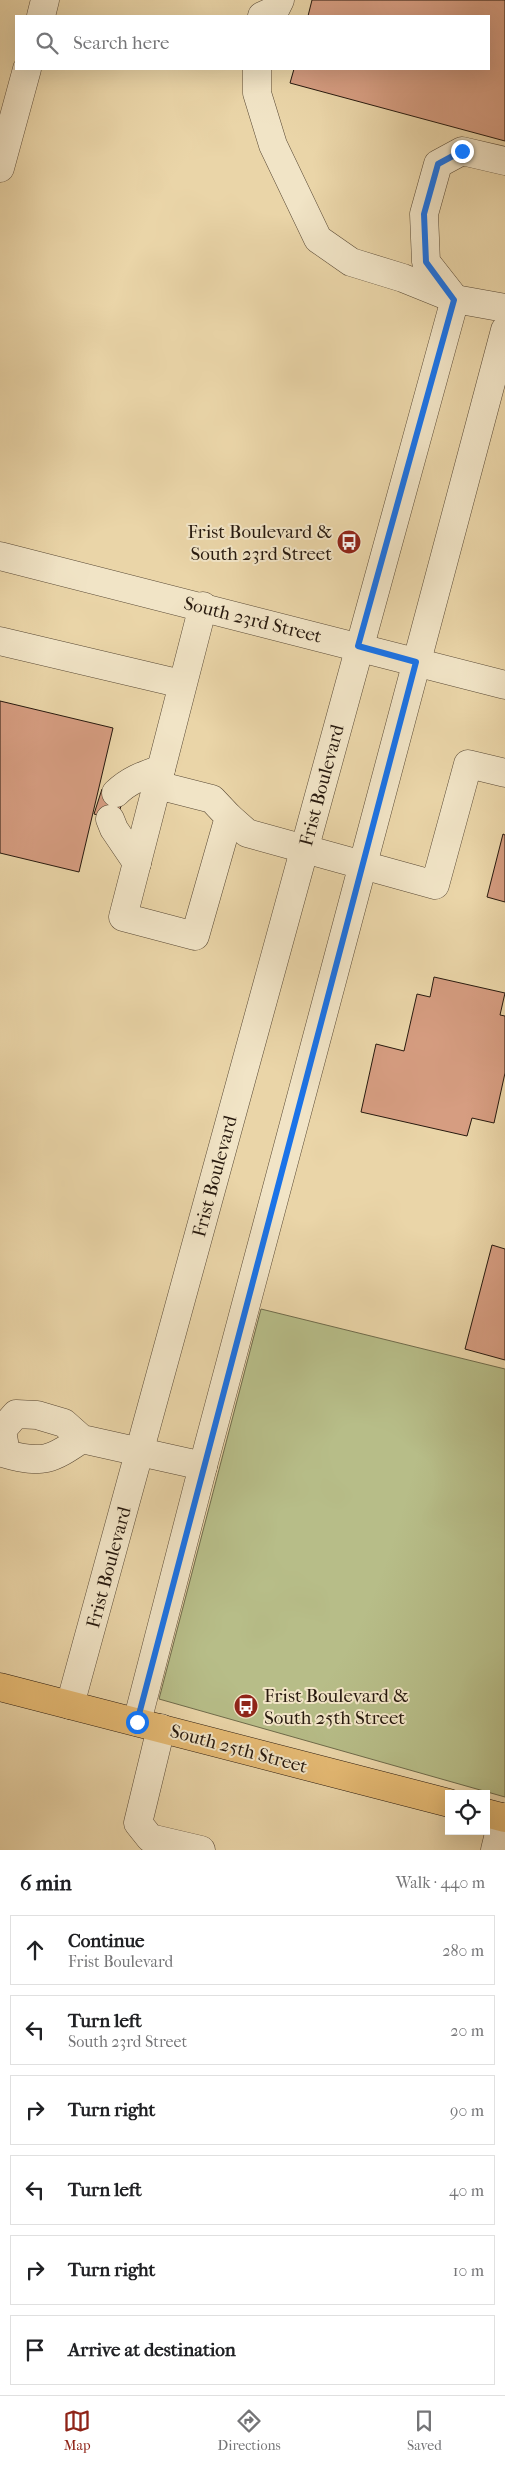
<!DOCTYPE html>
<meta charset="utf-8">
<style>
body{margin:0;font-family:"IM FELL French Canon",serif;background:#f6f6f6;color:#202124}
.controls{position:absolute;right:15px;bottom:15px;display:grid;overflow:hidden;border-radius:0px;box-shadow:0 5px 20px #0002}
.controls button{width:45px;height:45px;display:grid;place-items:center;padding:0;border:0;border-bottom:1px solid #e0e0e0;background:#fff;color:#202124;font:25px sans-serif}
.stop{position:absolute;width:15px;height:15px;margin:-11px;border:4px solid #1a73e8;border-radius:50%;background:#fff}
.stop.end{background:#1a73e8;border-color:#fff;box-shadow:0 1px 5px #0008}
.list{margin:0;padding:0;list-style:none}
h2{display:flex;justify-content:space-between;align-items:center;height:65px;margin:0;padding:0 20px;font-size:21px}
h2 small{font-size:16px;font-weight:400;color:#757577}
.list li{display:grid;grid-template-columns:32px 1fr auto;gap:15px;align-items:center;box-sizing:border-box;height:70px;margin:0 10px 10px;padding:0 10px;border:1px solid #e0e0e0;border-radius:0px}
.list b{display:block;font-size:19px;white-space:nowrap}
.list p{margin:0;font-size:16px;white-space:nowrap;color:#757577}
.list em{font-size:16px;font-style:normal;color:#757577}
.icon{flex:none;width:28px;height:28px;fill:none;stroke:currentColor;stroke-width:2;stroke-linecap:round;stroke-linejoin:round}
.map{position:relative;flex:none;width:505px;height:1850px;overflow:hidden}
.search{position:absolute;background:#fff;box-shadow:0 5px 20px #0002;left:15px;right:15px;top:15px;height:55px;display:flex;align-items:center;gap:12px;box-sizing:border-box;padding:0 18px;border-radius:0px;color:#757577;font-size:19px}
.sheet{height:545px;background:#fff}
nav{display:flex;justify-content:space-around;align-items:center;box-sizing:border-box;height:70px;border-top:1px solid #e0e0e0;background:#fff;font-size:14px;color:#757577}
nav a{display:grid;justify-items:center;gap:2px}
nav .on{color:#8f2418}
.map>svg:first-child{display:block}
.green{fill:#b7bd88;stroke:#6f6b4b}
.building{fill:#d69d81;stroke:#27190e}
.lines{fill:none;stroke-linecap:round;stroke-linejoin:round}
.minor-casing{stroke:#584834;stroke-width:29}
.major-casing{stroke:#27190e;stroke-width:29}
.minor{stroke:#f1e4c6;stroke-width:28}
.major{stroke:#e5ba74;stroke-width:28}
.route{stroke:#1a73e8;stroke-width:6}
.labels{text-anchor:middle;stroke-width:4;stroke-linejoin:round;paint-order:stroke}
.poi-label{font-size:19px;fill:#27190e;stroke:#f1e4c6;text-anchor:end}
.street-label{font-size:19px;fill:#27190e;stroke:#f1e4c6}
</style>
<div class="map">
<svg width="505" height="1850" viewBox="0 0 505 1850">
<rect width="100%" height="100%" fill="#ead5a8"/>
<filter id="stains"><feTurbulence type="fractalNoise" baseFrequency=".004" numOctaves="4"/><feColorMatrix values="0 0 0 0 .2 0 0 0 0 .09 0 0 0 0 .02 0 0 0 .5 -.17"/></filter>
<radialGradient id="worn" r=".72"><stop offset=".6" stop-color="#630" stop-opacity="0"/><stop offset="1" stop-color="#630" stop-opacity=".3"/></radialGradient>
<path class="green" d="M261,1309L505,1369V1797L159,1699Z"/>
<g class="building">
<path d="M312,0H505V141L290,83L294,69H489V16H308Z"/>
<path d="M0,701L113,728L79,872L0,853Z"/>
<path d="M102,789L124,795L117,820L94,814Z"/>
<path d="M503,834L505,835V902L487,897Z"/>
<path d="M434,977L505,993L500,1015L505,1016V1073L494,1123L472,1118L467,1136L361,1112L376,1044L404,1051L417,994L430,997Z"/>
<path d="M492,1245L505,1249V1360L465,1349Z"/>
</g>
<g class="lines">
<defs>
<g id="minor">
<path d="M41,16L45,0"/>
<path d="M262,16L275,10L280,0"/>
<path d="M257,69V93L273,145L318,239L351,262L403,278L455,299L505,308"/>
<path d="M0,168L27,69"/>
<path d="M455,299L426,262L424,214L438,164L462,151L505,161"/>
<path d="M0,556L505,685"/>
<path d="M0,641L182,684"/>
<path d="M157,785L212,799L229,817L195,936L123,917L203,606"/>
<path d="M116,793C129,780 144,775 161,769"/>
<path d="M229,817L247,833L435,885L468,764L505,773"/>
<path d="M110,819L114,829L137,863"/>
<path d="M82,1439C51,1460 43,1464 6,1454L2,1430L16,1414L37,1415L64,1423L82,1439L203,1466"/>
<path d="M70,1705L455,299"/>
<path d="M137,1722L203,1466L505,330"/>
<path d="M161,1728L138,1823L150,1838L201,1850"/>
<path d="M495,1850L503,1817"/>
</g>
<g id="major">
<path d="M0,1687L449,1803"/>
<path d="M486,1813L505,1818"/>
</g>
</defs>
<use href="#minor" class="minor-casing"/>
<use href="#major" class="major-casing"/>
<use href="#minor" class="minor"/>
<use href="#major" class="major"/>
</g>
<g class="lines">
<path class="route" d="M137,1722L416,662L358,646L454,300L426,262L424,214L438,164L462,151"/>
</g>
<defs>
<symbol id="bus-disc" viewBox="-11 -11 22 22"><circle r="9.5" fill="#8f2418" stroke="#f1e4c6"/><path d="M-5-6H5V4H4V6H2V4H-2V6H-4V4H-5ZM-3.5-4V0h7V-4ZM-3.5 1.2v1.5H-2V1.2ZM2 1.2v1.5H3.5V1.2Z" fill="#fff"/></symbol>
</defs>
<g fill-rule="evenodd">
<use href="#bus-disc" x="335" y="528" width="28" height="28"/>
<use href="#bus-disc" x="232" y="1692" width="28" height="28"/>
</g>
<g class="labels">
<g class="poi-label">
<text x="332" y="538">Frist Boulevard &amp;<tspan x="332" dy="22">South 23rd Street</tspan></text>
<text x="264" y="1702" text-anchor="start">Frist Boulevard &amp;<tspan x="264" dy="22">South 25th Street</tspan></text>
</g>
<g class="street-label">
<text transform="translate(253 619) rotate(14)" y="7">South 23rd Street</text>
<text transform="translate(321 785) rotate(-75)" y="7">Frist Boulevard</text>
<text transform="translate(214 1176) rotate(-75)" y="7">Frist Boulevard</text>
<text transform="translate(108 1567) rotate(-75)" y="7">Frist Boulevard</text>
<text transform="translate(239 1748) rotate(15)" y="7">South 25th Street</text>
</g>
</g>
<rect width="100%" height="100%" filter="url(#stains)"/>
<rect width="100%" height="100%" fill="url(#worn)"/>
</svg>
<div class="controls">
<button><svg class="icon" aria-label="locate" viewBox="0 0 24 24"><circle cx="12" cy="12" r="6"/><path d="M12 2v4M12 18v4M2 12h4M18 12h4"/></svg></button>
</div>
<div class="stop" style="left:137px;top:1722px"></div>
<div class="stop end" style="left:462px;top:151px"></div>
<div class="search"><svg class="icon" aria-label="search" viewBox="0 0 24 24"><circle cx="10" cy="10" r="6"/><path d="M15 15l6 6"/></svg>Search here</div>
</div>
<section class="sheet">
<h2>6 min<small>Walk · 440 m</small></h2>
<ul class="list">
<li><svg class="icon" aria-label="ahead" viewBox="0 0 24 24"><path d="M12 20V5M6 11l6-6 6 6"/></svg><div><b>Continue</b><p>Frist Boulevard</p></div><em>280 m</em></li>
<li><svg class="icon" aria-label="left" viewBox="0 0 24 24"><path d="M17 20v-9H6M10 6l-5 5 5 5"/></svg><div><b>Turn left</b><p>South 23rd Street</p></div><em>20 m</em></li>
<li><svg class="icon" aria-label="right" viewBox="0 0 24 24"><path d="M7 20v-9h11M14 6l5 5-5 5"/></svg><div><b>Turn right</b></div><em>90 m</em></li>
<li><svg class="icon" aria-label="left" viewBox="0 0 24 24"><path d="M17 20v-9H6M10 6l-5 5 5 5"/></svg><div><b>Turn left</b></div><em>40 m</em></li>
<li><svg class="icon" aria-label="right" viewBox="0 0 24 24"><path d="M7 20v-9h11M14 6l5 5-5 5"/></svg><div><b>Turn right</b></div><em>10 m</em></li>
<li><svg class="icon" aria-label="arrive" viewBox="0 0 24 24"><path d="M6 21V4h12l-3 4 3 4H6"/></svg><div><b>Arrive at destination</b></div></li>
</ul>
</section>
<nav>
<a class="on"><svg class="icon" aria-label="map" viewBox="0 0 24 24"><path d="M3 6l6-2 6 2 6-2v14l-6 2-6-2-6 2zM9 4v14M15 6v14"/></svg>Map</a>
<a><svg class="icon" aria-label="directions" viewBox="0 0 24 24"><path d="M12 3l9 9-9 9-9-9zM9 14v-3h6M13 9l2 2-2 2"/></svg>Directions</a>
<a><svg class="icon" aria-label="saved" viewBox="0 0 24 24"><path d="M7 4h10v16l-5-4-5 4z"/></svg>Saved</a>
</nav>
